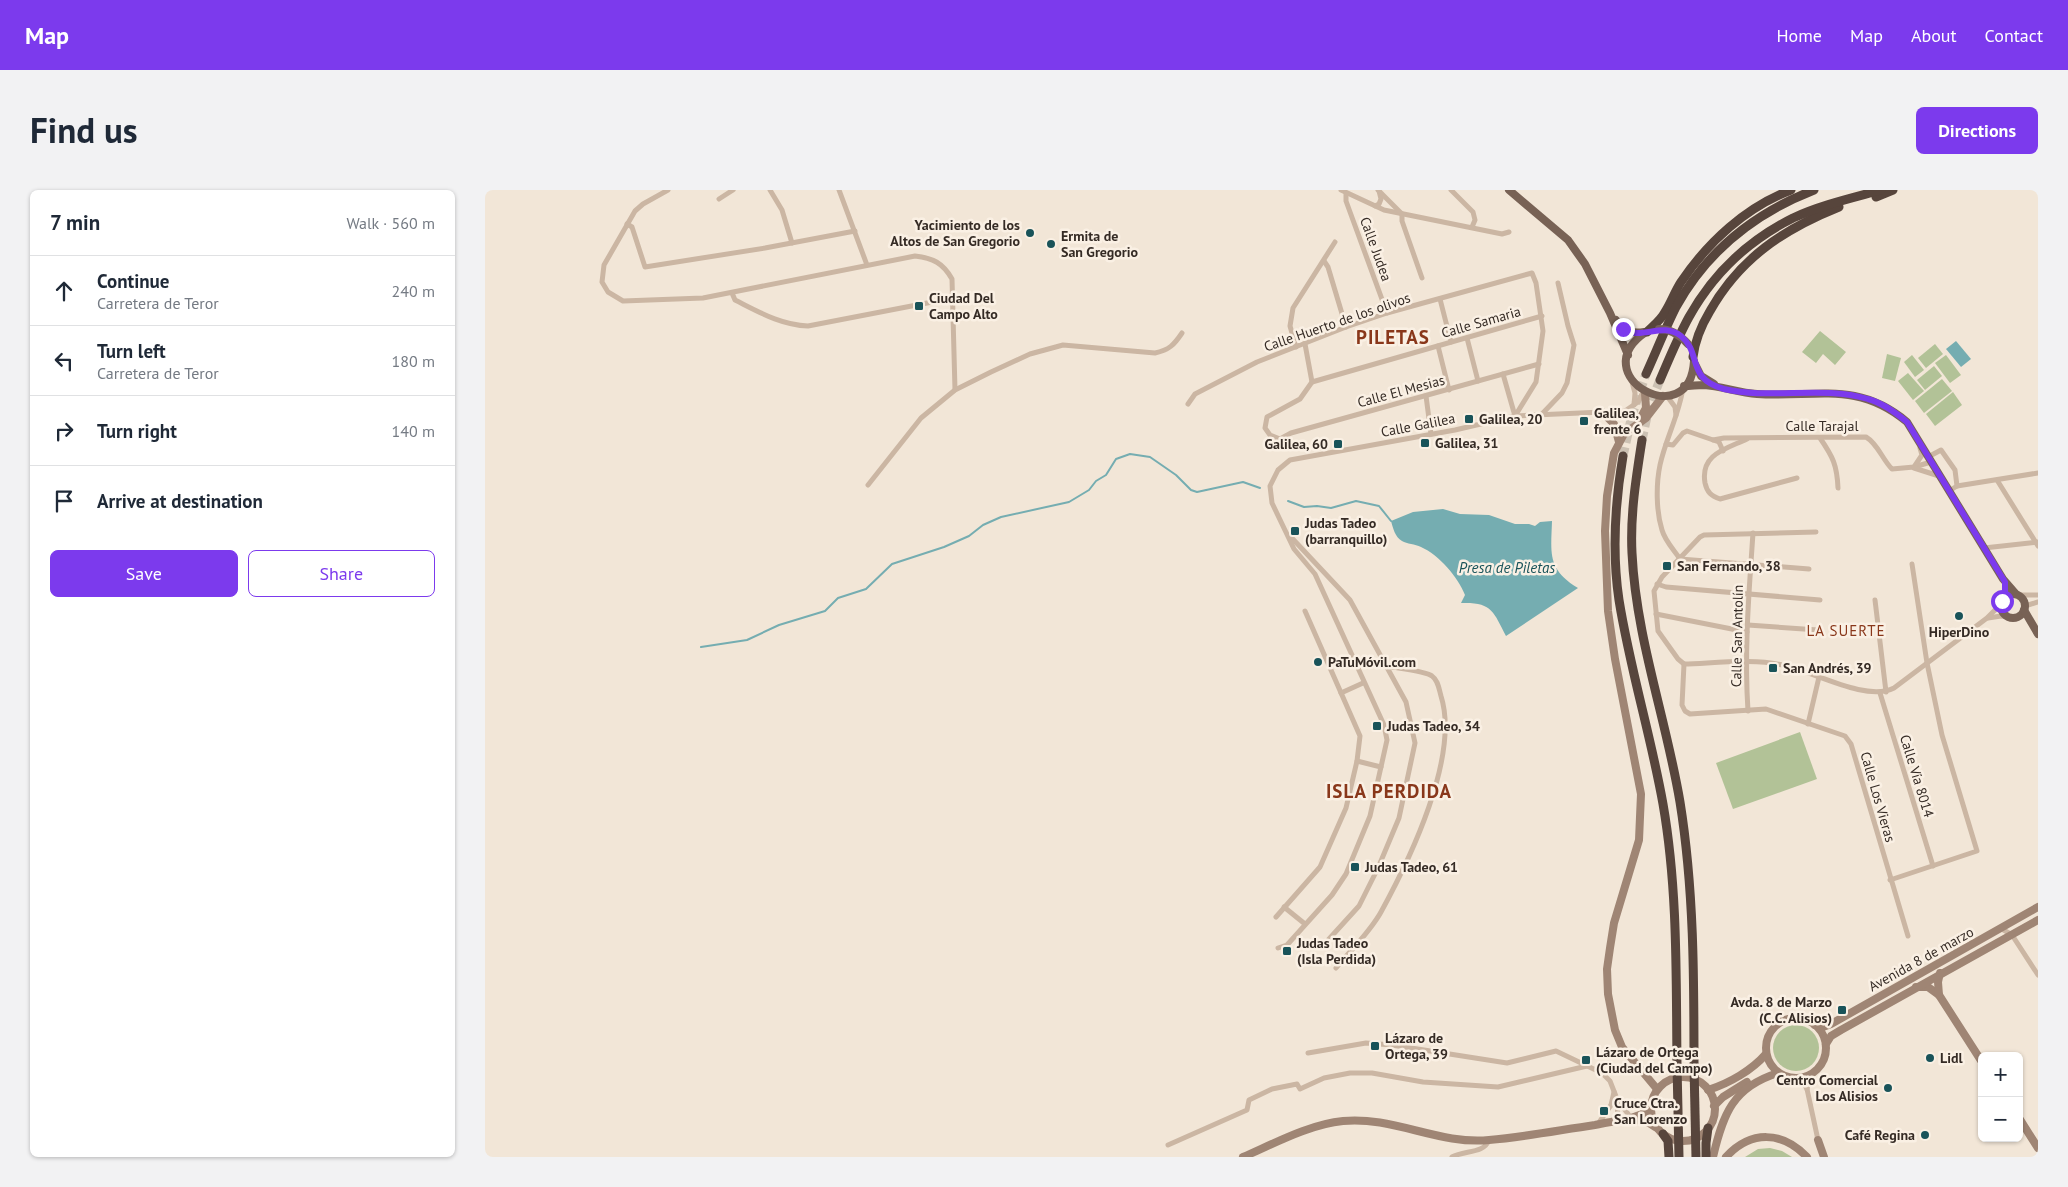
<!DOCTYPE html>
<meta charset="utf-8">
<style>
body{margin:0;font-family:"PT Sans",sans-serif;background:#f2f2f3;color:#1f2937}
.controls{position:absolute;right:15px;bottom:15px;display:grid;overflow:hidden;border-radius:8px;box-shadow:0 1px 4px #0004}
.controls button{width:45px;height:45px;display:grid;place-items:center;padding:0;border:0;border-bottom:1px solid #e0e1e3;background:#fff;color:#1f2937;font:25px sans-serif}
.stop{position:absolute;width:15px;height:15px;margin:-11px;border:4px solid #7c3aed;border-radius:50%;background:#fff}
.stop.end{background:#7c3aed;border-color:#fff;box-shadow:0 1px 5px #0008}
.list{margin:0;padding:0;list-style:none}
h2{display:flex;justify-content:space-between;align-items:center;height:65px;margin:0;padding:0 20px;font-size:21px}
h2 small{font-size:16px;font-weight:400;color:#747a83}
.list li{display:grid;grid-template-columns:32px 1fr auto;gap:15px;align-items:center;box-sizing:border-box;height:70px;padding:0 20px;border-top:1px solid #e0e1e3}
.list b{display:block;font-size:19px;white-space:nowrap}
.list p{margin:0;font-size:16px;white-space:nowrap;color:#747a83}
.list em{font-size:16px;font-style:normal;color:#747a83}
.actions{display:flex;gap:10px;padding:15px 20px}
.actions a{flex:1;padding:11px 0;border:1px solid #7c3aed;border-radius:8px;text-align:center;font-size:18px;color:#7c3aed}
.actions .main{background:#7c3aed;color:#fff}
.icon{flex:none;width:28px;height:28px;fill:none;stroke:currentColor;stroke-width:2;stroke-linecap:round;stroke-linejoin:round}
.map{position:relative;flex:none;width:1553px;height:967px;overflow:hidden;border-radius:8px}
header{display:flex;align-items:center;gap:30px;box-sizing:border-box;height:70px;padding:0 25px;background:#7c3aed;color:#fff}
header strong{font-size:24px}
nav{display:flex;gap:28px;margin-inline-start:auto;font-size:18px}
.intro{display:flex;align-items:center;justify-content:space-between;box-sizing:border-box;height:120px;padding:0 30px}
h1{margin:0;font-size:35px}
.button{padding:12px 22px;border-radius:8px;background:#7c3aed;color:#fff;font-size:18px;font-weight:700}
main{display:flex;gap:30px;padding:0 30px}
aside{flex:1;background:#fff;border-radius:8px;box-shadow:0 1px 4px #0004}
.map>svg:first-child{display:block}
.green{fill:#b2c297}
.water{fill:#75adb1}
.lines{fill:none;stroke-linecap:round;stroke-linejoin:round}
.stream{stroke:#75adb1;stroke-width:2}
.highway-tunnel{stroke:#ccc1b3;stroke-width:9;stroke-dasharray:9 4.5;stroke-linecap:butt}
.street{stroke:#cbb6a3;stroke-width:5}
.secondary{stroke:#9f8574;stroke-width:8}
.primary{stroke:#786255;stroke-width:8}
.highway{stroke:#57453c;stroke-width:9}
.primary-bridge{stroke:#786255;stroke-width:8}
.highway-bridge{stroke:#57453c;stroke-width:9}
.route{stroke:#7c3aed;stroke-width:6}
.poi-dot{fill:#195359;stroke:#faf0e4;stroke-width:2}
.labels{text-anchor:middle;stroke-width:5;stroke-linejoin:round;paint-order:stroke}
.poi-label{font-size:14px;font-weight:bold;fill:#352b25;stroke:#faf0e4;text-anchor:start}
.street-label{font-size:14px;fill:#352b25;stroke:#faf0e4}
.water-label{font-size:15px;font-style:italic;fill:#195359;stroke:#faf0e4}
.neighbourhood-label{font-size:15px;letter-spacing:1px;fill:#89371a;stroke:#faf0e4}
.district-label{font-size:19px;font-weight:bold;letter-spacing:1px;fill:#89371a;stroke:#faf0e4}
</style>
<header>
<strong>Map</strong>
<nav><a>Home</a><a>Map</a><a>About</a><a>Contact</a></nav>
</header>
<div class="intro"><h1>Find us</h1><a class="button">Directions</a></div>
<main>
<aside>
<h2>7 min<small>Walk · 560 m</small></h2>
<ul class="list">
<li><svg class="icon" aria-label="ahead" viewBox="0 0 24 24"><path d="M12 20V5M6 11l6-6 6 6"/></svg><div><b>Continue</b><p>Carretera de Teror</p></div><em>240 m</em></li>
<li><svg class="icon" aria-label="left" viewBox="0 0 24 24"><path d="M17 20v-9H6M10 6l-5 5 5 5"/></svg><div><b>Turn left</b><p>Carretera de Teror</p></div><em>180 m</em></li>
<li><svg class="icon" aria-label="right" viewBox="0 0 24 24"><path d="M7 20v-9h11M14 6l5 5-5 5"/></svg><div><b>Turn right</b></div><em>140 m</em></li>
<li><svg class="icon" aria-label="arrive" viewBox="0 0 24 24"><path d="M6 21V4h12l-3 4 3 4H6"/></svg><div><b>Arrive at destination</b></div></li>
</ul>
<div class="actions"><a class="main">Save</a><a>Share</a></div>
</aside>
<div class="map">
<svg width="1553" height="967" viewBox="0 0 1553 967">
<rect width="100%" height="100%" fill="#f2e6d7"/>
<g class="green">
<path d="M1335,141L1361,162L1350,175L1338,164L1331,173L1317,162Z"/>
<path d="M1450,154L1458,164L1441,178L1433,168Z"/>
<path d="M1402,164L1416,168L1410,191L1397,188Z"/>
<path d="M1427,165L1439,180L1430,187L1419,172Z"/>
<path d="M1461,165L1476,185L1465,193L1450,173Z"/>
<path d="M1449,176L1457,186L1440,200L1432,190Z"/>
<path d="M1423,183L1439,201L1428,210L1413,191Z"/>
<path d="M1457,189L1467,201L1439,223L1430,211Z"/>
<path d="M1468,202L1477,215L1450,236L1441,224Z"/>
<path d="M1315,542L1332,589L1248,619L1231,573Z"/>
<circle cx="1311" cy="858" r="23"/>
<path d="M1285,958L1297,961L1307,967H1260L1273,959Z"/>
</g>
<g class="water">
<path d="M1471,151L1486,169L1476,177L1461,159Z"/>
<path d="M958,319L975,324L1004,325L1030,334H1044L1050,336L1055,332L1067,331C1066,364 1062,379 1093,398L1021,446C1008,421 1007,412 976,413L980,405C973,387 954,365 936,357C930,354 922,354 917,351C910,347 908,338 906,331L928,322Z"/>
</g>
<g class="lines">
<g class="stream">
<path d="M803,311L819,317L832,316L846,318L871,311L894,316L906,331"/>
<path d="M216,457L262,450L294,435L340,421L353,408L381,399L407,374L459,357L484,346L498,335L516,327L584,312L604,300L611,291L621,285L631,269L645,264L665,267L691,285L706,300L712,302L758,292L775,298"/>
</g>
<g class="highway-tunnel">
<path d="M1157,250L1164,217L1175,190"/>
<path d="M1138,266L1147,225L1161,184"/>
</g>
<g class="street">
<path d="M183,0L158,14L150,21L119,75L117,92L123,102L138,111L218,108L430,66C448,68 458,73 467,89L470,200"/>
<path d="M285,0L297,20L307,53"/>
<path d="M354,0L382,75"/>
<path d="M856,0L899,20L1017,44L1024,42"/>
<path d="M893,0L917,24V31L937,88"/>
<path d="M966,0L988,22L990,30L987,37"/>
<path d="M861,3V11L902,123"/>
<path d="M234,9L248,0"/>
<path d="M890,16L894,14L896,9L894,1"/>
<path d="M142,34L147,37L160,77L280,58L370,41"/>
<path d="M839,71L843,77L861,137"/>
<path d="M247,103L250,110C274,122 296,135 323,136L468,108"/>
<path d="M955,109L966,152"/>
<path d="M982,148L993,191"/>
<path d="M820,154L827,192L815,209L782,227L780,238L785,245L795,249L806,243L1054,174"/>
<path d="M953,156L964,200"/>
<path d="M811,157L805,136L808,118L850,52"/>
<path d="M1018,184L1030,226"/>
<path d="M827,192L1057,126"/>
<path d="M1147,192L1150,203L1149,215"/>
<path d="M1198,198C1194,225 1181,248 1175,275C1171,294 1171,321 1177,340C1180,351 1189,360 1195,369L1324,379"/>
<path d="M941,206L946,244"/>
<path d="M1182,206L1190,217L1191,225"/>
<path d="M703,214L710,204L772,172L861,137L902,123L1047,83L1051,93L1058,141L1051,192L1030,226"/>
<path d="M1056,225L1077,203L1082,193L1089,155L1083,136L1073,93"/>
<path d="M1335,248C1348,267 1352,275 1353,298"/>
<path d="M1262,249C1241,259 1215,264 1220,293C1222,302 1226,306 1235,309L1312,288"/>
<path d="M1228,250L1239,248L1381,247C1393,254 1397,269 1407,279L1429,277L1446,272"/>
<path d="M1181,254L1188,255L1198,243L1202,241L1234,252L1238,261"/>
<path d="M1443,267L1456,260L1470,280L1472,296"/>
<path d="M1429,277L1437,265L1435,258"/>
<path d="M1429,278L1454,286"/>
<path d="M1512,290L1553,356"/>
<path d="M383,295L436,228L470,200L506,182L545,164L578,155L670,163C684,160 689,155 697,143"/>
<path d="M1464,301L1472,296L1553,283"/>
<path d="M805,346L865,410L921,512L930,553L914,628L893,678L874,716L844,749"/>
<path d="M1499,358L1553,352"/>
<path d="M1172,394L1181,397L1335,410"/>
<path d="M1533,405H1553"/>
<path d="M1390,410L1401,502"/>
<path d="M1540,416L1553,412"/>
<path d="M1171,424L1262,442"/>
<path d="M1503,428L1516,426L1523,427"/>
<path d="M1263,435L1333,440"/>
<path d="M1199,474L1197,515L1200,521L1205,524L1281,519L1360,546L1366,554L1423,746"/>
<path d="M1199,474C1232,473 1270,468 1302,476C1331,483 1382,512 1409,498L1502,428L1516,414"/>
<path d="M1199,474L1193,469L1173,441L1169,401L1177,387L1215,347L1219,345L1331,342"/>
<path d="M856,503L878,493"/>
<path d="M1395,503L1448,676"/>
<path d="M1263,521C1259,461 1264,402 1268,343"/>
<path d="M1323,534L1334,487"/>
<path d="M872,571L896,577"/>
<path d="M1405,690L1492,661L1457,545L1442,473L1427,374"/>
<path d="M799,717L820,734"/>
<path d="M791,727L835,677L861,618L872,571L875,546L820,421"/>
<path d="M1517,739L1527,745L1553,785"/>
<path d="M793,758L802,755L847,705L861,684L885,626L902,550L899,535L830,384L809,359L787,313L785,296L793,280L805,270L970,240L1030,226L1140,221L1153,212L1158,202"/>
<path d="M851,778C866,760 885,742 896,722C925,669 975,566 956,506C954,499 953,490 947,486C941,481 911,478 902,476"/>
<path d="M823,863L881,853L907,855L1022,873L1071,861L1117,883L1125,891L1132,909L1146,928"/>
<path d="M1315,888L1322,899L1333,950"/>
<path d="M1322,899L1325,885"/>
<path d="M1132,910L1133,931"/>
<path d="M1113,934L1126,915L1129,902"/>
<path d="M683,955L762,920L764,910L787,899L812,894L815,899L839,888L865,883H887L938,892L1013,897L1102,876"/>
<path d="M967,967C979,960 999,964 1004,950"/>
</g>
<g class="secondary">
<path d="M1117,222L1129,234L1134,252"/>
<path d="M1155,229L1161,218L1160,203"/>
<path d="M1431,797H1443L1454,805L1497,872"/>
<path d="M1454,805L1453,792L1455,783"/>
<circle cx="1311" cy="858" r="30"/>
<path d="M1330,835L1338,837L1346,834L1553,717"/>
<path d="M1341,854L1346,846L1356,840L1553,730"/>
<circle cx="1198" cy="919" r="32"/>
<path d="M1172,899L1137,857L1130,840L1123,804L1122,779L1125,758L1129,733L1154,650L1156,604L1130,469L1123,421L1120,341L1122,306L1129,263L1139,244L1161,228L1178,206"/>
<path d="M1223,900C1245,893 1267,880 1281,864"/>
<path d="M1229,916L1238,907L1262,892"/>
<path d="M1146,928L1163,922L1166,915"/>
<path d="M1534,928L1553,958"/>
<path d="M1333,950L1339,967"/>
<path d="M758,967C788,954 825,934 858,931C908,926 954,955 1004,950C1040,947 1075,940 1110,935C1125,932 1143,928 1159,931C1164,932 1168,936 1172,938"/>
<path d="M1228,967C1238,924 1248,897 1293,883"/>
<path d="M1241,967C1266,940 1297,941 1322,967"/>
</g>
<g class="primary">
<path d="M1024,0L1083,50L1100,74L1125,123L1143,165"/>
<path d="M1131,130C1139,141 1146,144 1159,142"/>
<path d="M1161,142C1097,185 1205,245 1209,171"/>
<path d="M1210,174L1216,186L1229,194"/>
<path d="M1199,196C1206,196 1212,195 1219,195C1236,196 1254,203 1272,204C1330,208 1372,190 1422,232L1518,389L1531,404"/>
<circle cx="1528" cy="416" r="12"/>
<path d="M1539,420L1553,444"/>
</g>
<g class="highway">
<path d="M1391,7L1408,0"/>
<path d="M1162,142C1168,136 1176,130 1180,122C1186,113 1190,101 1196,92C1223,52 1261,17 1306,0"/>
<path d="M1208,167C1210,150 1216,136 1225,121C1255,68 1299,39 1354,17"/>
<path d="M1161,184C1171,162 1180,139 1191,117C1222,61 1270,23 1329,0"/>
<path d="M1175,190C1184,169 1193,147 1204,127C1228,84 1264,50 1308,28C1336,15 1367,8 1396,0"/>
<path d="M1157,250C1151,288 1145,326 1147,363C1151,448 1181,528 1195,612C1209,699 1209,787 1209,876"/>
<path d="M1138,266C1130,313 1127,363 1134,410C1145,479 1166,546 1178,614C1193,700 1191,788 1192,875"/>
<path d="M1178,944L1183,951L1184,967"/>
<path d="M1221,967V953L1223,938"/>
</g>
<path class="primary-bridge" d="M1174,139C1186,139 1195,145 1203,154"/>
<g class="highway-bridge">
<path d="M1192,875L1194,967"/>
<path d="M1209,876L1211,967"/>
</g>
</g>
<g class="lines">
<path class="route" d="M1138,139C1157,151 1177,131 1196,146C1217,163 1201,189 1239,199C1286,210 1337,195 1383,209C1398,213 1410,222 1422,232L1520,392V407L1517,411"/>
</g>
<g class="poi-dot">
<circle cx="545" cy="43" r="5"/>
<circle cx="566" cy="54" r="5"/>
<rect x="429" y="111" width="10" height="10" rx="2.5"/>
<rect x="979" y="224" width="10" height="10" rx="2.5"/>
<rect x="1094" y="226" width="10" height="10" rx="2.5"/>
<rect x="935" y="248" width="10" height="10" rx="2.5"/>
<rect x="848" y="249" width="10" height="10" rx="2.5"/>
<rect x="805" y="336" width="10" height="10" rx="2.5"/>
<rect x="1177" y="371" width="10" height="10" rx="2.5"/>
<circle cx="1474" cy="426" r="5"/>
<circle cx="833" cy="472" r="5"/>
<rect x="1283" y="473" width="10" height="10" rx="2.5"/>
<rect x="887" y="531" width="10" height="10" rx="2.5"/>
<rect x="865" y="672" width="10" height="10" rx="2.5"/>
<rect x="797" y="756" width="10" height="10" rx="2.5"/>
<rect x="1352" y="815" width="10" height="10" rx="2.5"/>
<rect x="885" y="851" width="10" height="10" rx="2.5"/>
<circle cx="1445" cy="868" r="5"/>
<rect x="1096" y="865" width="10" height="10" rx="2.5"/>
<circle cx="1403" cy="898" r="5"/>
<rect x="1114" y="916" width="10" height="10" rx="2.5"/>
<circle cx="1440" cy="945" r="5"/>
</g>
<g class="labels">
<g class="poi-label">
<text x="535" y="40" text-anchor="end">Yacimiento de los<tspan x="535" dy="16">Altos de San Gregorio</tspan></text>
<text x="576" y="51">Ermita de<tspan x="576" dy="16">San Gregorio</tspan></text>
<text x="444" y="113">Ciudad Del<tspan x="444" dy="16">Campo Alto</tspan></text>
<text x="1109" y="228">Galilea,<tspan x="1109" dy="16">frente 6</tspan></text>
<text x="994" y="234">Galilea, 20</text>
<text x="950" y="258">Galilea, 31</text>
<text x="843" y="259" text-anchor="end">Galilea, 60</text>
<text x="820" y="338">Judas Tadeo<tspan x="820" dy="16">(barranquillo)</tspan></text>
<text x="1192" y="381">San Fernando, 38</text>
<text x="1474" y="447" text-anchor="middle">HiperDino</text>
<text x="843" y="477">PaTuMóvil.com</text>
<text x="1298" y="483">San Andrés, 39</text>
<text x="902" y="541">Judas Tadeo, 34</text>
<text x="880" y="682">Judas Tadeo, 61</text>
<text x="812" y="758">Judas Tadeo<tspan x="812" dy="16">(Isla Perdida)</tspan></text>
<text x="1347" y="817" text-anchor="end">Avda. 8 de Marzo<tspan x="1347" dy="16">(C.C. Alisios)</tspan></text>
<text x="900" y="853">Lázaro de<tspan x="900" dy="16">Ortega, 39</tspan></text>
<text x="1111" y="867">Lázaro de Ortega<tspan x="1111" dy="16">(Ciudad del Campo)</tspan></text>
<text x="1455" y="873">Lidl</text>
<text x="1393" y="895" text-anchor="end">Centro Comercial<tspan x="1393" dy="16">Los Alisios</tspan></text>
<text x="1129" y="918">Cruce Ctra.<tspan x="1129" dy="16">San Lorenzo</tspan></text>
<text x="1430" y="950" text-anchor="end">Café Regina</text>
</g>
<g class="street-label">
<text transform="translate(891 59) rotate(70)" y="5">Calle Judea</text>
<text transform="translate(852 132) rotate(-19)" y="5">Calle Huerto de los olivos</text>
<text transform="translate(996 132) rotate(-16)" y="5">Calle Samaria</text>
<text transform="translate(916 201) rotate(-15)" y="5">Calle El Mesias</text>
<text transform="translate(933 235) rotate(-11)" y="5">Calle Galilea</text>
<text x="1337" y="241">Calle Tarajal</text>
<text transform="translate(1252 446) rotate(-89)" y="5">Calle San Antolín</text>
<text transform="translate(1432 586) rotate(73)" y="5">Calle Vía 8014</text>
<text transform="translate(1393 607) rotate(74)" y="5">Calle Los Vieras</text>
<text transform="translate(1436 769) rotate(-29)" y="5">Avenida 8 de marzo</text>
</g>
<g class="water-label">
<text x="1022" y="383">Presa de Piletas</text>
</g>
<g class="neighbourhood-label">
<text x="1361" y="446">LA SUERTE</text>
</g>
<g class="district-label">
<text x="908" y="154">PILETAS</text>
<text x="904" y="608">ISLA PERDIDA</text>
</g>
</g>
</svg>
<div class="controls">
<button>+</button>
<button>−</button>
</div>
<div class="stop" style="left:1517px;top:411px"></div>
<div class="stop end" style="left:1138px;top:139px"></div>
</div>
</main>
